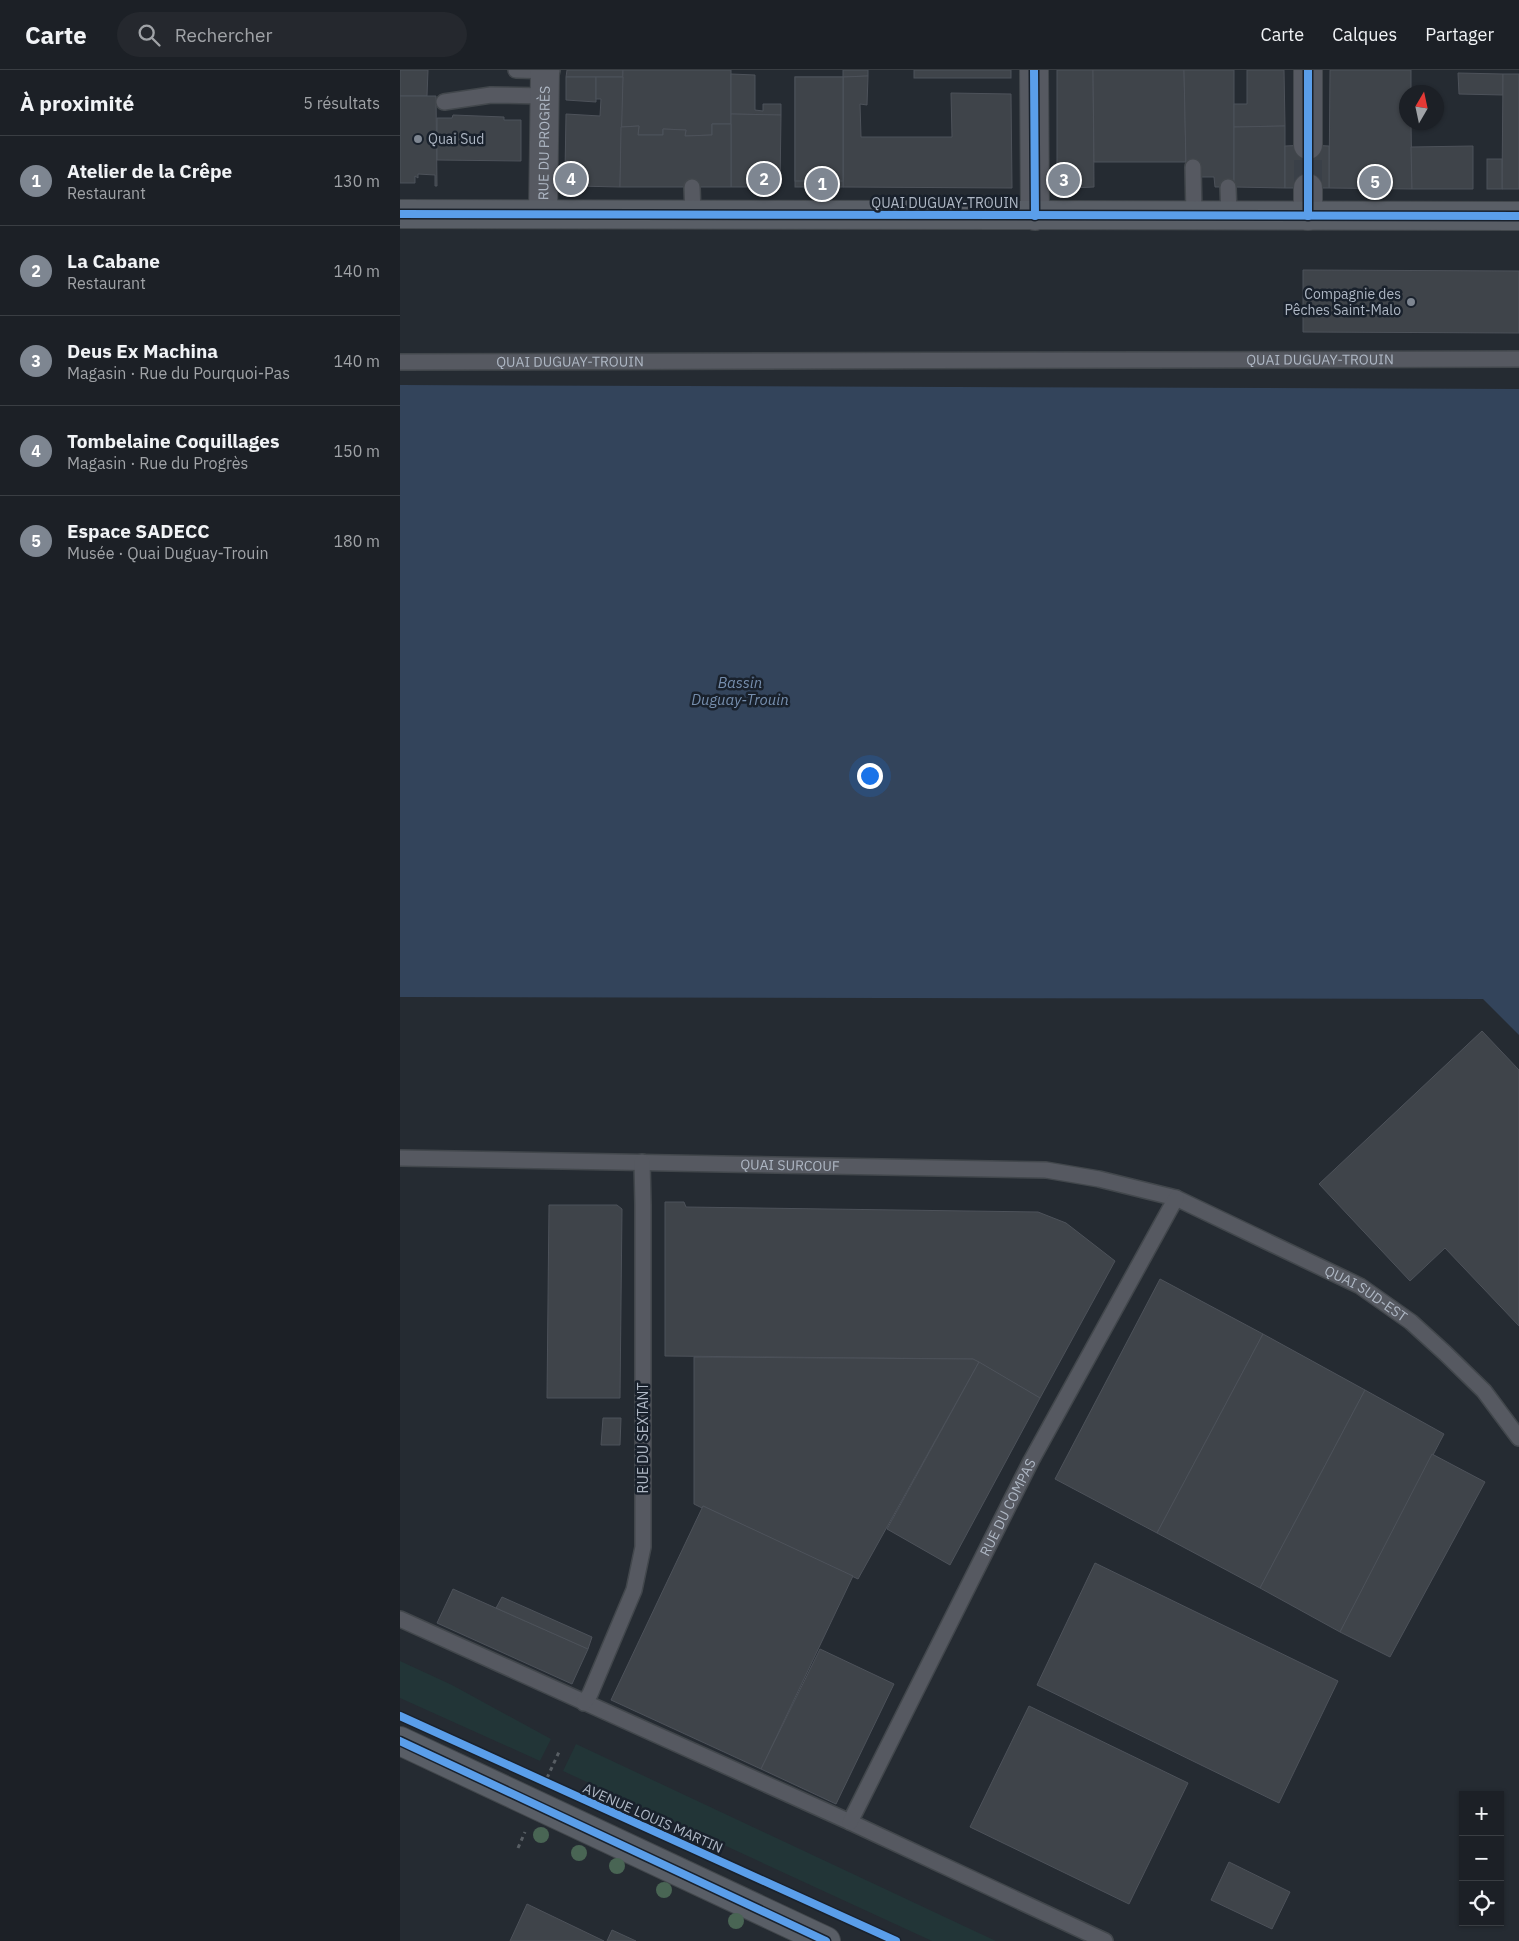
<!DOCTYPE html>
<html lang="fr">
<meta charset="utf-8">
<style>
body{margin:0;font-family:"IBM Plex Sans",sans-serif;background:#25282e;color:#f1f3f6}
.controls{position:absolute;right:15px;bottom:15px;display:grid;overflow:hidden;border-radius:0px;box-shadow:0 1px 4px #0004}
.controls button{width:45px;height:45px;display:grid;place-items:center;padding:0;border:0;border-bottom:1px solid #3a3e43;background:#1c2026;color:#f1f3f6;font:25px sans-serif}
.compass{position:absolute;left:999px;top:15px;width:45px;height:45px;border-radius:50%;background:#1c2026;box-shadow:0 1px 4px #0004;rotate:9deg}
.you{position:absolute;left:469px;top:705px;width:18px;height:18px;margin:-12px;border:4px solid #fff;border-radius:50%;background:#1a73e8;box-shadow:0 0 0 8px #1a73e833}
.badge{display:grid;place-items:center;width:32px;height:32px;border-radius:50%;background:#7e8691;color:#fff;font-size:16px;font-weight:700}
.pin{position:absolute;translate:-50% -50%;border:2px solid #fff;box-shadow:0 1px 5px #0006}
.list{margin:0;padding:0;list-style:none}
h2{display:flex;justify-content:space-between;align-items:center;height:65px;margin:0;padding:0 20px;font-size:21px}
h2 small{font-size:16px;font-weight:400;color:#a0a3a7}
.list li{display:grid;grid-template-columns:32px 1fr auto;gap:15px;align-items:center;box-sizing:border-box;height:90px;padding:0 20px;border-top:1px solid #3a3e43}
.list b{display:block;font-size:19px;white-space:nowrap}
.list p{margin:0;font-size:16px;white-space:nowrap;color:#a0a3a7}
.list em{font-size:16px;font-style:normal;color:#a0a3a7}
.icon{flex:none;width:28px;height:28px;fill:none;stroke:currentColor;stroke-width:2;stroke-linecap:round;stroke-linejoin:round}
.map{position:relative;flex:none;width:1119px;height:1871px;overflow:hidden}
header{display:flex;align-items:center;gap:30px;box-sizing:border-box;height:70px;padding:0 25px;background:#1c2026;border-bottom:1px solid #3a3e43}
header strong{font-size:24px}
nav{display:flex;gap:28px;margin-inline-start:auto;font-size:18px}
.search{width:350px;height:45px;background:#25282e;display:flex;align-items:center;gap:12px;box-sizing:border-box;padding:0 18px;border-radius:28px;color:#a0a3a7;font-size:19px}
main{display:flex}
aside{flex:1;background:#1c2026}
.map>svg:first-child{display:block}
.green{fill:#223537}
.water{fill:#33445b}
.building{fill:#3f444a;stroke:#4d525a}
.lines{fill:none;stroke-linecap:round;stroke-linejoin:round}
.street-tunnel{stroke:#3a4048;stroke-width:28;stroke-dasharray:28 14;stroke-linecap:butt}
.lane-casing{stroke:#42474c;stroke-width:18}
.street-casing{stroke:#42474c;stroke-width:30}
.secondary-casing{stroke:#42474c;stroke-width:30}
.path{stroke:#585e64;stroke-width:3;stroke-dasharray:4 4;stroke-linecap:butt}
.lane{stroke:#565961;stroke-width:15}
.street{stroke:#565961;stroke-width:28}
.secondary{stroke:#595e66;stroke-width:28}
.cycleway-casing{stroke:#19212c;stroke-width:11}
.cycleway{stroke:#5a9eea;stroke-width:8}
.tree{fill:#496554}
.poi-dot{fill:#7e8691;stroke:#19212c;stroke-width:2}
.labels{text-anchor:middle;stroke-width:5;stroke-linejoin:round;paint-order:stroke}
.poi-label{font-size:14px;fill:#aeb7c4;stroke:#19212c;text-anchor:start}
.street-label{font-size:14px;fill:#aeb7c4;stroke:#19212c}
.water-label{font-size:15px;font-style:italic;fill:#768ead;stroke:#19212c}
</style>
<header>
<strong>Carte</strong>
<div class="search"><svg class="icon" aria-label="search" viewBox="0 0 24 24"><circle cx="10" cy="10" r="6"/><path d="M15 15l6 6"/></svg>Rechercher</div>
<nav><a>Carte</a><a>Calques</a><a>Partager</a></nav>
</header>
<main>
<aside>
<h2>À proximité<small>5 résultats</small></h2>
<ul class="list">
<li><span class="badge">1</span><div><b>Atelier de la Crêpe</b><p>Restaurant</p></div><em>130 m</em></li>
<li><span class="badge">2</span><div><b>La Cabane</b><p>Restaurant</p></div><em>140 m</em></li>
<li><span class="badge">3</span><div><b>Deus Ex Machina</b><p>Magasin · Rue du Pourquoi-Pas</p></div><em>140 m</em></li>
<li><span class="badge">4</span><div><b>Tombelaine Coquillages</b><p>Magasin · Rue du Progrès</p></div><em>150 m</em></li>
<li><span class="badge">5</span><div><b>Espace SADECC</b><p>Musée · Quai Duguay-Trouin</p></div><em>180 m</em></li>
</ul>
</aside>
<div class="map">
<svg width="1119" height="1871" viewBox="0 0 1119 1871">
<rect width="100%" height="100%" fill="#252b32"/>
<g class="green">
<path d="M0,1591L52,1615L151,1669L140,1691L0,1628Z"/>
<path d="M176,1674L566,1857L596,1871H532L163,1701Z"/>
</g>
<path class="water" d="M0,315L1119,319V965L1083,929L0,927Z"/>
<g class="building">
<path d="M0,0H28L27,26H0Z"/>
<path d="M167,0H223V7H166Z"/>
<path d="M223,0H331V54H312V65L285,66L286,60L263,59V65H238L239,56L221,57Z"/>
<path d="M443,0H468V6L443,7Z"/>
<rect x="514" y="0" width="97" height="8"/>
<path d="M657,0H693L694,117L671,118L657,104Z"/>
<path d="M693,0H784L786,92H694Z"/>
<path d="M784,0H834V117H815L814,107H801V97H786Z"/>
<path d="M847,0H884L885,56L834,57V34H847Z"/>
<path d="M930,0H1011V22H1006V52H1011L1012,119L929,118Z"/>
<path d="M1058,3L1103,4V25L1059,24Z"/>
<path d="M331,4L355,5V40L363,41V34H381V45L331,44Z"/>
<path d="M1103,4H1119V119H1102Z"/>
<path d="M468,6L467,35L460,34L461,67H552L551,23L611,24L612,118L443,117V7Z"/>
<path d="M166,7H196V32L166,30Z"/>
<path d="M196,7H223L220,117L177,116L165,102L166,44L200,46L201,29H196Z"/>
<rect x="395" y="7" width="48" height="110"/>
<rect x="395" y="7" width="48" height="104"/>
<path d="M0,26H36L37,116H35V105L18,104V108L15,106V113H0Z"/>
<path d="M331,44L381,45L380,117H331Z"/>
<path d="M53,45L104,47V50H121V91L37,90V48H52Z"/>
<path d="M312,54H331V117H220L221,57L239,56L238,65H263V59L286,60L285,66L312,65Z"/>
<path d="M885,56V118L834,117V57Z"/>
<path d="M908,75L929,76V118H885V76Z"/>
<path d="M1073,76V119H1012L1011,77Z"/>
<rect x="1087" y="89" width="15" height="30"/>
<path d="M903,200L1119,201V263L903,262Z"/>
<path d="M1082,961L1119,1000V1256L1045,1178L1010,1211L919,1114Z"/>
<path d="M265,1132H284L286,1137L638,1142L666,1153L715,1191L640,1328L573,1289L265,1286Z"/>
<path d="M149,1135H217L222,1139L220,1328H147Z"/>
<path d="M760,1209L863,1264L757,1463L655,1409Z"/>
<path d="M863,1264L965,1320L860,1518L757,1463Z"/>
<path d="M294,1287L573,1289L579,1292L458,1509L303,1436L302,1438L294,1434Z"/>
<path d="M579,1292L640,1328L550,1495L487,1459Z"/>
<path d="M965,1320L1044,1364L940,1562L860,1518Z"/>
<path d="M203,1348H221L220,1375H201Z"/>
<path d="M1032,1384L1085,1412L990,1587L940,1562Z"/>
<path d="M303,1436L453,1506L361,1699L211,1630Z"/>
<path d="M695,1493L938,1611L879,1733L637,1615Z"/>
<path d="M53,1519L188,1579L172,1614L37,1553Z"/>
<path d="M102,1527L192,1567L188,1579L96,1538Z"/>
<path d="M420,1579L494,1614L436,1734L361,1699Z"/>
<path d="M629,1636L788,1713L729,1834L570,1757Z"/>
<path d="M829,1792L890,1822L872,1859L811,1830Z"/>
<path d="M127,1834L204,1871H110Z"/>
<path d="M212,1860L236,1871H207Z"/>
</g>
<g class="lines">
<path class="street-tunnel" d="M908,118V75"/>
<defs>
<g id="lane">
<path d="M116,0L152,1"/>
<path d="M44,32L91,25L144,26"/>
<path d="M793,97L794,146"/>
<path d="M292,117L293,145"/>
<path d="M828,117L829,146"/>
<path id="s1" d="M0,292L1119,289"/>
<path id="s2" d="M0,1088L646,1100L699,1109L776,1128L960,1216L1011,1252L1045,1283L1084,1321L1119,1368"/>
<path d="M0,1549L450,1752L705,1871"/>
<path d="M184,1633L190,1624L234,1520L243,1477V1135L242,1092"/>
<path id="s3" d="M450,1752L631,1391L776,1128"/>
</g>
<g id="street">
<path d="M634,0L635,146"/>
<path d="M908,75V0"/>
<path id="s4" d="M143,144L145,0"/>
<path d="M908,146V118"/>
</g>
<g id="secondary">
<path d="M0,144L1119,146"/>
<path d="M0,1671L426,1871"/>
</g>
</defs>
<use href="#lane" class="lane-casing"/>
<use href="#street" class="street-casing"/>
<use href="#secondary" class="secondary-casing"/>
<g class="path">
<path d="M147,1708L159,1682"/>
<path d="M118,1778L125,1762"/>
</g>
<use href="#lane" class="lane"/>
<use href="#street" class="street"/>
<use href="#secondary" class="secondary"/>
<defs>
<g id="cycleway">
<path d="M634,0L635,146"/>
<path d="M0,144L1119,146"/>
<path d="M908,146V0"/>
<path d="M0,1646L496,1871"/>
<path d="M0,1671L426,1871"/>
</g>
</defs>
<use href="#cycleway" class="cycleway-casing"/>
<use href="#cycleway" class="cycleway"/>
</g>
<g class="tree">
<circle cx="141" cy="1765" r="8"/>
<circle cx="179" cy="1783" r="8"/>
<circle cx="217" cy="1796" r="8"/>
<circle cx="264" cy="1820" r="8"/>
<circle cx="336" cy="1851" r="8"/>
</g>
<g class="poi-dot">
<circle cx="18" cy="69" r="5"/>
<circle cx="1011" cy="232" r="5"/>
</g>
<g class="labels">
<g class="poi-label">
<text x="28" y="74">Quai Sud</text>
<text x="1001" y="229" text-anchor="end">Compagnie des<tspan x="1001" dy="16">Pêches Saint-Malo</tspan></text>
</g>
<g class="street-label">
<text dy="5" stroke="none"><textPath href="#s4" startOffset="71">RUE DU PROGRÈS</textPath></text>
<text x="545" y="138">QUAI DUGUAY-TROUIN</text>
<text dy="5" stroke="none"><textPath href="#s1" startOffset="920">QUAI DUGUAY-TROUIN</textPath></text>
<text dy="5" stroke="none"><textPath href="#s1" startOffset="170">QUAI DUGUAY-TROUIN</textPath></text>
<text dy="5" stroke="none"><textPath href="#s2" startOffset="390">QUAI SURCOUF</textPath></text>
<text dy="5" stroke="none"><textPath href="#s2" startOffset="992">QUAI SUD-EST</textPath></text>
<text transform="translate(243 1368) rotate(-90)" y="5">RUE DU SEXTANT</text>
<text dy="5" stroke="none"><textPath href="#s3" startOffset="352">RUE DU COMPAS</textPath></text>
<text transform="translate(253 1748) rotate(24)" y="5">AVENUE LOUIS MARTIN</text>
</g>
<g class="water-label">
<text x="340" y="618">Bassin<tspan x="340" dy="17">Duguay-Trouin</tspan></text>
</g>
</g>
</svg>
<div class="controls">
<button>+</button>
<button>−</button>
<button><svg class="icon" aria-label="locate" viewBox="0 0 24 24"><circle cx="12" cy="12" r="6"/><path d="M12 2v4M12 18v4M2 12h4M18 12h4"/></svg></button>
</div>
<svg class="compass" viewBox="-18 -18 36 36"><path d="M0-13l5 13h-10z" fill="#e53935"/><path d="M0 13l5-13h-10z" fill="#a0a3a7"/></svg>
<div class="you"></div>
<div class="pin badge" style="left:422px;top:114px">1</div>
<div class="pin badge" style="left:364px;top:109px">2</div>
<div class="pin badge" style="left:664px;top:110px">3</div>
<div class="pin badge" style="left:171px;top:109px">4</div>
<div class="pin badge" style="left:975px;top:112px">5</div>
</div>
</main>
